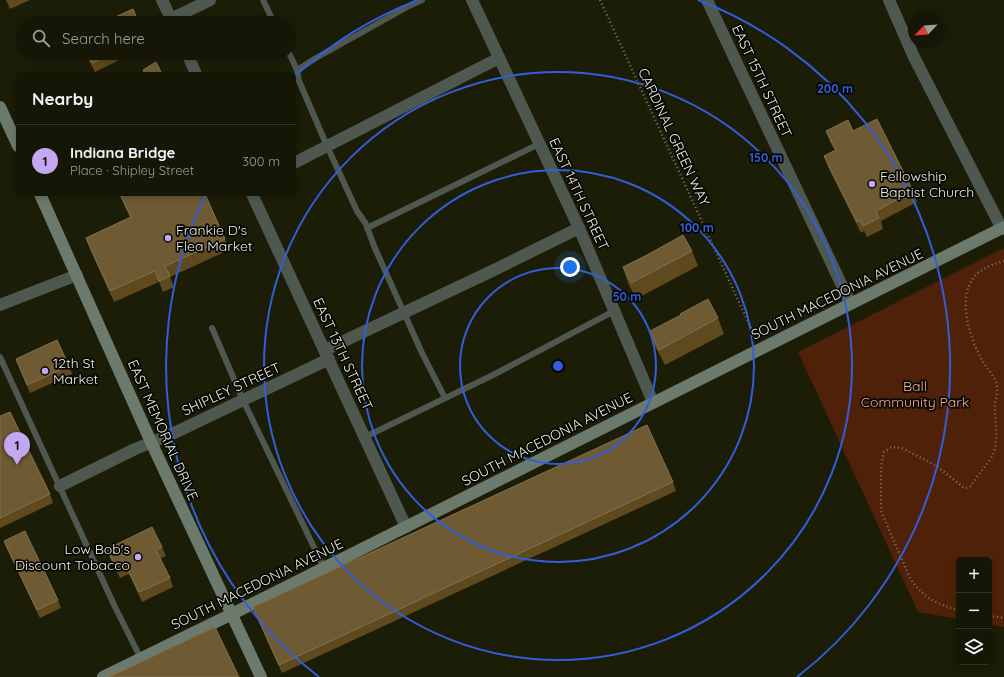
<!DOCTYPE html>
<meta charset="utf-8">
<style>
body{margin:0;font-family:Quicksand,sans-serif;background:#222313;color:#f1f3f6}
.controls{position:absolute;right:12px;bottom:12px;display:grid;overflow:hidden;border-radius:6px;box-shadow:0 2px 6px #0003}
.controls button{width:36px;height:36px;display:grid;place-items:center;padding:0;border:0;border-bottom:1px solid #343527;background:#151605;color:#f1f3f6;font:20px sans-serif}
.compass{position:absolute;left:908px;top:12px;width:36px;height:36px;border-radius:50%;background:#151605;box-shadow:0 2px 6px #0003;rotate:245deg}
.you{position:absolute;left:570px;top:267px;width:14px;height:14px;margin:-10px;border:3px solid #fff;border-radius:50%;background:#1a73e8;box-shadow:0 0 0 6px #1a73e833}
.badge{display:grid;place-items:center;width:26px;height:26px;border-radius:50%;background:#c3a7f2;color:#111;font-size:13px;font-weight:700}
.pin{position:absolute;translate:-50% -33px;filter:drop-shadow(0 1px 2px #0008)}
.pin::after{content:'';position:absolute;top:21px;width:14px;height:12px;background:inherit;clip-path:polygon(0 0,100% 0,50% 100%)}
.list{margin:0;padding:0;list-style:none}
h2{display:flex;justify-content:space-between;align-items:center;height:52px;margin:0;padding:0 16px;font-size:17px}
h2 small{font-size:13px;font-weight:400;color:#9d9f9a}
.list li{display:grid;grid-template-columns:26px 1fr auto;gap:12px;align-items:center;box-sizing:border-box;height:72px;padding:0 16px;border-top:1px solid #343527}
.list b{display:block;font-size:15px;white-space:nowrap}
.list p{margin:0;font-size:13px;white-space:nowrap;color:#9d9f9a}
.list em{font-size:13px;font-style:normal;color:#9d9f9a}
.icon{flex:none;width:22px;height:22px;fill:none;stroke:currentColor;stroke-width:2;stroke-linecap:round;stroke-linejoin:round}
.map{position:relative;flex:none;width:1004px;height:677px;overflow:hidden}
.search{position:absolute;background:#151605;box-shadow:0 2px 6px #0003;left:16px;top:16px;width:280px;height:44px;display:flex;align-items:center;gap:10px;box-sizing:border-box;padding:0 14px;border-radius:22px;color:#9d9f9a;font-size:15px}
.panel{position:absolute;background:#151605;box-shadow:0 2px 6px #0003;left:16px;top:72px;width:280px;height:124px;border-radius:6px}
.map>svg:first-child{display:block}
.green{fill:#502109}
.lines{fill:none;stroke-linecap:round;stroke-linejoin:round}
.path{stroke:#777865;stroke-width:2.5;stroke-dasharray:1 3;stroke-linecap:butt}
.lane{stroke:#4f5850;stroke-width:6}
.street{stroke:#4f5850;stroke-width:12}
.secondary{stroke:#6c7a6d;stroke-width:12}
.wall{fill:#5f491e}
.building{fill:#6e5a33;stroke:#82724e}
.ring{fill:none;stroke:#325ed9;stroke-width:2}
.poi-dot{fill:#c3a7f2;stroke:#060702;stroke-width:1.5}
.labels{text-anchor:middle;stroke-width:3.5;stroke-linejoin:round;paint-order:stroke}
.street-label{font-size:14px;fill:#edefe1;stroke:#060702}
.poi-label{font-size:14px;fill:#edefe1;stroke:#060702;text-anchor:start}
.park-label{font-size:14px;fill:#f4ae90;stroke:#060702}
.centre{fill:#325ed9;stroke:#060702;stroke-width:2}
.ring-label{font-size:12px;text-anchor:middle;font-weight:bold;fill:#325ed9;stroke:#060702;stroke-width:3.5;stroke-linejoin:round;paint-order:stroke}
</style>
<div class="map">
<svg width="1004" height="677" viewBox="0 0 1004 677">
<rect width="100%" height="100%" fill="#1c1d07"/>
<path class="green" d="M1004,248V627L989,624V560H959V619L918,612L798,352Z"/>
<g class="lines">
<g class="path">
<path d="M600,0L756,339"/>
<path d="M959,610C938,605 922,597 910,578L881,511V467L884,452L892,447L902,448L938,467L963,487L966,488L971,486C977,475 987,466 992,456C1000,441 994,420 995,404C996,399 998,392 997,386C996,377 986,368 982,360C970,339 956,297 975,276C982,268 994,264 1004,261"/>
<path d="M989,616L1004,618"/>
</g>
<g class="lane">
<path d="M263,0L274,23"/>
<path d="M289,53L297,70L299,81L327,146L357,211L366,224L374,246L422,353L445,398"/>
<path d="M297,70L316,58L409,6L422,0"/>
<path d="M367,228L539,144"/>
<path d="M212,328L243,400L324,568"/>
<path d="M0,357L115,607L141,659"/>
<path d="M365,437L493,375L614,311"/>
</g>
<g class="street">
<path d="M162,0L173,23"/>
<path d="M472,0L579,228L653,402"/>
<path d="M707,0L846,294L851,304"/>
<path d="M889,0L914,57L1002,229"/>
<path d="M171,19L210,0"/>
<path d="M187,53L196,74"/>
<path d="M294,163L499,58"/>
<path d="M252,194L406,527"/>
<path d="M0,305L77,275"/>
<path d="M325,350L492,271L579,228"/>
<path d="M60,486L135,449L172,434L329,359"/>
</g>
<g class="secondary">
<path d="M0,107L18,146"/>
<path d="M40,194L151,442L261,677"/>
<path d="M103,677L232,614L1004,227"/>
</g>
</g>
<g class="wall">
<path d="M6,0H30L10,9Z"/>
<path d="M85,53H133L95,72Z"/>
<path d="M826,131H853L913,191L917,202L881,221L883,229L867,237L864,231L861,233L828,167L824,156L835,150L830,142Z"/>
<path d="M119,194H205L225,239L229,250L170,277L174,287L163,292L159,282L114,302L90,249L86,238L130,217Z"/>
<path d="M692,251L698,266L636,299L628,283L623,267Z"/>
<path d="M718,318L724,334L665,365L655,346L650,331Z"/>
<path d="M16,359L69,366L72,374L30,393Z"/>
<path d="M0,416L50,494L53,503L0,528Z"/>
<path d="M673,482L676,491L282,673L256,616L253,607Z"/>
<path d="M4,541L58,600L61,608L40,618L7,549Z"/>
<path d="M162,547L166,556L160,559L170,578L173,587L142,602L129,574L120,578L110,558L107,549Z"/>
</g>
<g class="building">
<path d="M133,9L139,23H102Z"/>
<path d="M87,53H113L92,63Z"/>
<path d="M156,62L162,74H145L143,70Z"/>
<path d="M877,119L913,191L876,211L879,218L863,226L860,220L857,222L824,156L836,150L826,131L848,120L853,131Z"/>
<path d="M120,194H205L225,239L165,266L170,276L159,281L155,271L110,291L86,238L131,217Z"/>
<path d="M683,235L692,251L631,283L623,267L647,255Z"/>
<path d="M708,299L718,318L659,350L650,331L681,315L680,314Z"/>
<path d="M57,340L69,366L27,385L16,359Z"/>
<path d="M10,412L50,494L0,518V416Z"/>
<path d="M647,425L673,482L279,665L253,607Z"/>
<path d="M152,527L162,547L156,550L170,578L139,592L125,564L117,569L107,549Z"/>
<path d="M25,531L58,600L37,610L4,541Z"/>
<path d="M215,627L239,677H109Z"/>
</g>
<g class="ring">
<circle cx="558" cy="366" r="98"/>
<circle cx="558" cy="366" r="196"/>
<circle cx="558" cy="366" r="294"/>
<path d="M319 677A392 392 0 0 1 206 194M296 75A392 392 0 0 1 418 0M698 0A392 392 0 0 1 797 677"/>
</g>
<g class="poi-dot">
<circle cx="872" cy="184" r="4"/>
<circle cx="168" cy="238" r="4"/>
<circle cx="45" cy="371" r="4"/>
<circle cx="138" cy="557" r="4"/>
</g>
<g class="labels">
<g class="street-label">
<text transform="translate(762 81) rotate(65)" y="5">EAST 15TH STREET</text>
<text transform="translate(674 137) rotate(65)" y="5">CARDINAL GREEN WAY</text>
<text transform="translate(579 194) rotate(65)" y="5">EAST 14TH STREET</text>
<text transform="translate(837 294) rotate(-26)" y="5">SOUTH MACEDONIA AVENUE</text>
<text transform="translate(343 354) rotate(65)" y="5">EAST 13TH STREET</text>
<text transform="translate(231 389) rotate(-25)" y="5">SHIPLEY STREET</text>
<text transform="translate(163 430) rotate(66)" y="5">EAST MEMORIAL DRIVE</text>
<text transform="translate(547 439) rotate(-27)" y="5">SOUTH MACEDONIA AVENUE</text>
<text transform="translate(257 584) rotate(-26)" y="5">SOUTH MACEDONIA AVENUE</text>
</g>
<g class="poi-label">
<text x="880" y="181">Fellowship<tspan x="880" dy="16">Baptist Church</tspan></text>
<text x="176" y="235">Frankie D's<tspan x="176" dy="16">Flea Market</tspan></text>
<text x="53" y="368">12th St<tspan x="53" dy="16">Market</tspan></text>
<text x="130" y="554" text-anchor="end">Low Bob's<tspan x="130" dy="16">Discount Tobacco</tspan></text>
</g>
<g class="park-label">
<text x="915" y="391">Ball<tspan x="915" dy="16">Community Park</tspan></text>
</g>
</g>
<circle cx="558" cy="366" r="6" class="centre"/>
<g class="ring-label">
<text x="835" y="93">200 m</text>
<text x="766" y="162">150 m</text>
<text x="697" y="232">100 m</text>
<text x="627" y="301">50 m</text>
</g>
</svg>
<div class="controls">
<button>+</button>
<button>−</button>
<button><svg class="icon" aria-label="layers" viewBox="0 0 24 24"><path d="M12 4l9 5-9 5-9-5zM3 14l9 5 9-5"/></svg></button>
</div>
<svg class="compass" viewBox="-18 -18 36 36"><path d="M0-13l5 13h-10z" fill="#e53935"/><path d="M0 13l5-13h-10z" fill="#9d9f9a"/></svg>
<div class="you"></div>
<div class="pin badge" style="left:17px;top:465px">1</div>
<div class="search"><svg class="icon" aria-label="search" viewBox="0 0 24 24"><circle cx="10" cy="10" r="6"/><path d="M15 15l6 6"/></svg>Search here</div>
<section class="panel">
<h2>Nearby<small></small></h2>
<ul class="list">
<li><span class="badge">1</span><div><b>Indiana Bridge</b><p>Place · Shipley Street</p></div><em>300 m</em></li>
</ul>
</section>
</div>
